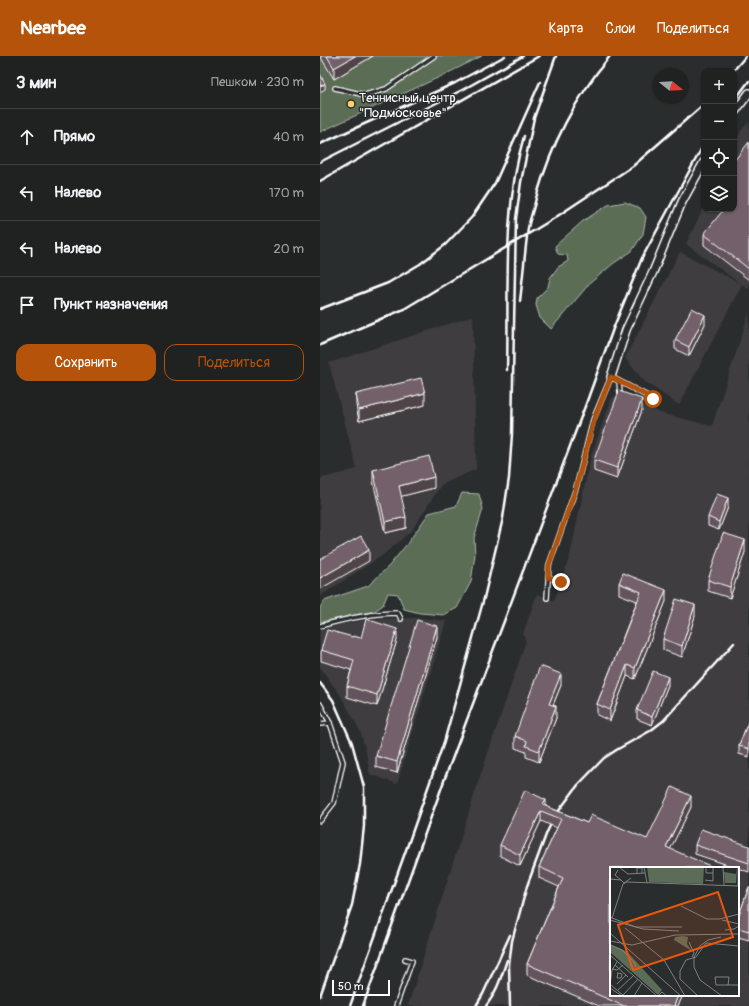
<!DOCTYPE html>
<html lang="ru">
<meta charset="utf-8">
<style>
body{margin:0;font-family:Pangolin,sans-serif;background:#282a2a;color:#f1f3f6}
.controls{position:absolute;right:12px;top:12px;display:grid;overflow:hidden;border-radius:8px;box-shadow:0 1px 3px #0004}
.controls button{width:36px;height:36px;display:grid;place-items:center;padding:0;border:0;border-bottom:1px solid #3d3f40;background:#202222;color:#f1f3f6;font:20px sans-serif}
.compass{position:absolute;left:333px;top:12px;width:36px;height:36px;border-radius:50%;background:#202222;box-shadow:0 1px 3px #0004;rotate:108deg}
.scale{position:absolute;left:12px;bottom:10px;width:58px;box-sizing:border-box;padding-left:4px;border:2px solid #fff;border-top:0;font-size:11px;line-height:14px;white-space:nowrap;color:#fff;-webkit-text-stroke:3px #2a2d2e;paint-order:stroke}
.stop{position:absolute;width:12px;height:12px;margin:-9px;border:3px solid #b45309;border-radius:50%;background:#fff}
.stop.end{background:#b45309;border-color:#fff;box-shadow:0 1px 4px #0008}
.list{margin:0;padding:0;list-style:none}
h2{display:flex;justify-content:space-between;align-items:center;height:52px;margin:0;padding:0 16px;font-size:17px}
h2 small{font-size:13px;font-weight:400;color:#a2a4a5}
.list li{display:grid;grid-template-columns:26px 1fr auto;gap:12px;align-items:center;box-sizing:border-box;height:56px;padding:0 16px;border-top:1px solid #3d3f40}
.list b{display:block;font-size:15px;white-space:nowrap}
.list em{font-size:13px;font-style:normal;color:#a2a4a5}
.actions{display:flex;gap:8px;padding:12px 16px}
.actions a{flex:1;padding:9px 0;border:1px solid #b45309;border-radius:12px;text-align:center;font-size:14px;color:#b45309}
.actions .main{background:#b45309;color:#fff}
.icon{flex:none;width:22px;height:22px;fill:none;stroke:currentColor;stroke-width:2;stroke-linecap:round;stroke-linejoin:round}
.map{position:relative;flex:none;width:429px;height:950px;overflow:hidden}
header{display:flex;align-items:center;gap:24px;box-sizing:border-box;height:56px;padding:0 20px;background:#b45309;color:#fff}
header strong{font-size:19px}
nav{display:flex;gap:22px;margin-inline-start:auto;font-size:14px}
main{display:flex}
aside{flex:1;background:#202222}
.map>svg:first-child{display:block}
.built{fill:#403d40;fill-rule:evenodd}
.green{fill:#5b6d57;stroke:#adb6ab}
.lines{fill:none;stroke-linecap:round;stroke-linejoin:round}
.service-casing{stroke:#fff;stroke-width:6}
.minor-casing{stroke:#fff;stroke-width:10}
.service{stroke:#2a2d2e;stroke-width:3.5}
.minor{stroke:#2a2d2e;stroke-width:7}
.rail{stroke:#fff;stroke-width:2.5}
.wall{fill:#63535b;stroke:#fff}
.shaded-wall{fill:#50444a;stroke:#fff}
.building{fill:#73616a;stroke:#fff}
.route{stroke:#b45309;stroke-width:5}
.poi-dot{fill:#ffd166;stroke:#2a2d2e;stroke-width:1.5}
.labels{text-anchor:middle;stroke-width:3;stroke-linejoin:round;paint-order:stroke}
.poi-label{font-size:13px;fill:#fff;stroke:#2a2d2e;text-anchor:start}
.inset-road{fill:none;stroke:#7f8182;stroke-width:1}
.view{fill:#e8590c;fill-opacity:0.15;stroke:#e8590c;stroke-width:2}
.inset-edge{fill:none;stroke:#fff;stroke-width:2}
</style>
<header>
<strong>Nearbee</strong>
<nav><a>Карта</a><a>Слои</a><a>Поделиться</a></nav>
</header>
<main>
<aside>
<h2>3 мин<small>Пешком · 230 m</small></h2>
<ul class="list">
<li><svg class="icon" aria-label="ahead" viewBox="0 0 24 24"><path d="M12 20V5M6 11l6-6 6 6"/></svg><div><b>Прямо</b></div><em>40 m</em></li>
<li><svg class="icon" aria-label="left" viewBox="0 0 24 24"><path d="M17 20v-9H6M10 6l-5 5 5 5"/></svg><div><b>Налево</b></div><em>170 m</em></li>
<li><svg class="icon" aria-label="left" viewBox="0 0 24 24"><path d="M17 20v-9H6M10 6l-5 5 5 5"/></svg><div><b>Налево</b></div><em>20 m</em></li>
<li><svg class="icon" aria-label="arrive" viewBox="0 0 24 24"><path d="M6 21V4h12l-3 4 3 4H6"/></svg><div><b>Пункт назначения</b></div></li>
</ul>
<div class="actions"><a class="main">Сохранить</a><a>Поделиться</a></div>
</aside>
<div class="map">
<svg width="429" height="950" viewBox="0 0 429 950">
<rect width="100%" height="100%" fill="#2a2d2e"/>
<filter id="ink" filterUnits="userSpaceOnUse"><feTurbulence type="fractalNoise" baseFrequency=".025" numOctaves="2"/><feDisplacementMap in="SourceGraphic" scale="8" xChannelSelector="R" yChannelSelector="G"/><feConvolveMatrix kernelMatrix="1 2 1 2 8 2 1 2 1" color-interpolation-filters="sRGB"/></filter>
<g filter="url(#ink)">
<g class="built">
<path d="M429,66V233L422,228L359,349L324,325L305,302L360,196L421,228L366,188L384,151V153H414V89L421,75Z"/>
<path d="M429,257V950H88L160,721L206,585L203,578L217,538L234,545L250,500L271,400L292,342L300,337L340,357L392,370ZM291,812H418V939H291Z"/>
<path d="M153,260L156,413L121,429L92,474L63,499L0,540V423L37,413L9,307Z"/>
<path d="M96,562L112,563L126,565L77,728L50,718L46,696L41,677L33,661L19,637L0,611V575L12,570L52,563Z"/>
</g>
<g class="green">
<path d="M0,0H162L124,19L0,76Z"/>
<path d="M305,146L320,152L326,161L323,178L312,195L294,207L270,227L231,273L220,262L216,249L217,242L228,231L230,222L238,211L248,205L247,199L238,198L235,190L263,165L288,149Z"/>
<path d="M142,437L159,438L163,453L154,482L155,499L151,526L137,552L124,559L100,557L84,553L78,538L68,537L63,549L55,555L0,566V552L4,545L48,530L69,510L87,488L109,457L136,450Z"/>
</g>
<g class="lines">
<defs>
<g id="service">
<path d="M15,32L45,39L66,33L114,0"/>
<path d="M299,326L300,337"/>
<path d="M228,521L241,526"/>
<path d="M227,542L229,509L256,432L273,364L291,321L333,343"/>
<path d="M0,570C25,563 52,557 78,557L81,563"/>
<path d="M0,648L10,667L23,706L14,747L0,765"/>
<path d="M0,668L10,667"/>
<path d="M76,950L92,905L85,903"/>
</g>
<g id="minor">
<path d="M414,57L429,37"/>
<path d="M291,321L306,274L333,216L362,146L384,106"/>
</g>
</defs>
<use href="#service" class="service-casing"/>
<use href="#minor" class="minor-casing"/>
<use href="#service" class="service"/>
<use href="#minor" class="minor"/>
<g class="rail">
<path d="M413,15L426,0"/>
<path d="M414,45L429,25"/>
<path d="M0,88L135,27L185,0"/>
<path d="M0,106L144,33L203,0"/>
<path d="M0,125L219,0"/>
<path d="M200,245C203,220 205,196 208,172C210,162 214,152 216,142C232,87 254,44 290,0"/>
<path d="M0,253L68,227L100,208L125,189L152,161L175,127L220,26"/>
<path d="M0,289L84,253L233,163L313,110L384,48"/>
<path d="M187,314C189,236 182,155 204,80"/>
<path d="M0,627L13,644L32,687L44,731V770L40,808L32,849L0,940"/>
<path d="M30,950L86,794L124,686L164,542L183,462L189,422L192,378L196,163L201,126L214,62L236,0"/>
<path d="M43,950L125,722L267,345L293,273L322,202L384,88"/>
<path d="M156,950L163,938L190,879"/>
<path d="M166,950C177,936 181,921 187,904"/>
<path d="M190,950L189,909L192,885L207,830L227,776L235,760L258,729L284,702L298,693L330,675L343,665L414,587"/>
</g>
</g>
<g class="wall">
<path d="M0,0H53L14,23Z"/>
<path d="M429,87V224L384,189V178L414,153V105Z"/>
<path d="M385,268L369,300L355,293V284Z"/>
<path d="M36,338L105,349L39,365L36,349Z"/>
<path d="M322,354L297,423L274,415V404Z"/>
<path d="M53,414L114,432L81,440L86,472L65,477L53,425Z"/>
<path d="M408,451L399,474L388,470V461Z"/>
<path d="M425,496L410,542L388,535V524Z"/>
<path d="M299,527L346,545L315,623L307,620L290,665L277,659V648L317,545L299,538Z"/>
<path d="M375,560L362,601L343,594V583Z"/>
<path d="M33,581L77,584L57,650L27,641V630L31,614L1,605V594Z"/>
<path d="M117,581L77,717L56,711V700Z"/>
<path d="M241,629L233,649L236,662L219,706L206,701V696L195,692V680Z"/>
<path d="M348,629L332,669L317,663V654Z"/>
<path d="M429,664V701L419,698V689Z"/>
<path d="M226,750L267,767L327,783L371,751L350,793L291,939H363L358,950H279L207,919V908L239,831L219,822V811L237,772L221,765L200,810L180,800V789Z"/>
<path d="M375,789L429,790V816L375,798Z"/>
<path d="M429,831V884L418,881V862Z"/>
</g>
<g class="shaded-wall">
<path d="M35,0H53L14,23V12Z"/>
<path d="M5,28V33L0,36V30Z"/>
<path d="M385,259V268L369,300V291Z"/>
<path d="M105,337V349L39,365V354Z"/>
<path d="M322,343V354L297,423V412Z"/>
<path d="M114,421V432L79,441V430Z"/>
<path d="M408,442V451L399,474V466Z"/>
<path d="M86,461V472L65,477V466Z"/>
<path d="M425,484V496L410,542V531Z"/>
<path d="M49,494V505L0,533V522Z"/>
<path d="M346,534V545L315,623V612Z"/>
<path d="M375,549V560L362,601V590Z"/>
<path d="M117,570V581L77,717V706Z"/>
<path d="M77,573V584L57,650V639Z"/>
<path d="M307,609V620L290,665V654Z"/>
<path d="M241,618V629L229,659V648Z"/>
<path d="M348,621V629L332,669V661Z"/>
<path d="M236,650V662L219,706V695Z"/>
<path d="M371,740V751L346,802V791Z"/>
<path d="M226,744V755L223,749Z"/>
<path d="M221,755V765L200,810V799Z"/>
<path d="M358,939H363L358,950H354Z"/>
</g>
<g class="building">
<path d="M7,0H35L14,12Z"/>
<path d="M0,18L5,28L0,30Z"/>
<path d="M429,86V213L384,178L404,153H414V140L415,139L414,138V105Z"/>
<path d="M372,252L385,259L369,291L355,284Z"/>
<path d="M101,322L105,337L39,354L36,338Z"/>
<path d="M299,335L322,343L297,412L274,404Z"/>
<path d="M109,400L114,421L79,430L86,461L65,466L53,414Z"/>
<path d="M397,438L408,442L399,466L388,461Z"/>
<path d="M403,477L425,484L410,531L388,524Z"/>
<path d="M41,480L49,494L0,522V503Z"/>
<path d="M303,517L346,534L315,612L307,609L290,654L277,648L321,536L299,527Z"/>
<path d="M356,543L375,549L362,590L343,583Z"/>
<path d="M46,563L77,573L57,639L27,630L34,604L1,594L7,574L33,581V580L41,582Z"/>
<path d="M97,564L117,570L77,706L56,700Z"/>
<path d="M220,610L241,618L229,648L236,650L219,695L206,690L207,685L195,680Z"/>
<path d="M333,615L348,621L332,661L317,654Z"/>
<path d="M429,664V693L419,689Z"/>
<path d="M352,731L371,740L346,791L395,812H291V939H358L354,950H304L207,908L243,822L219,811L241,763L221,755L200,799L180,789L205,734L226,744L223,749L267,767L271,759L327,783Z"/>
<path d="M381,773L429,790V807L375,789Z"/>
<path d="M429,831V875L418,872V862Z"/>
</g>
</g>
<g class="lines" filter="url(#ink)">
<path class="route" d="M241,526L228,521L229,509L256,432L274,364L291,321L333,343"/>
</g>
<circle class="poi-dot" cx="31" cy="48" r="4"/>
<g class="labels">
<g class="poi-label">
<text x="39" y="46">Теннисный центр<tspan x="39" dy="15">"Подмосковье"</tspan></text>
</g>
</g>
<g transform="translate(290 811)">
<rect width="129" height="129" fill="#2a2d2e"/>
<path d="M37,0H94L93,17L39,15ZM127,0L126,16H115L114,5L126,7ZM73,69L78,70L77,77L82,84L64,73L65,70ZM0,77L16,84L21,89L52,123L48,128L0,85Z" fill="#5b6d57"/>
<path class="inset-road" d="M9,0L18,7L35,6M34,0L37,16M96,0V6H103M113,0L114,18M128,0V19M8,3L5,8L11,13M27,7V1H32V6M0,12L11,13L14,16L21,11M95,13L103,14V0M71,39L97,52H110L129,47M0,50L2,51L13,17L17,15L129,19M2,51L26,60H72M0,53L33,62L69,64M112,53L129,57M15,61L54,93L75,129M115,63L124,62L129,59M0,66L71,129M111,70L98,73L90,79L84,90V100L90,113L112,129M0,74L22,78L65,68L129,67M79,75L84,86L82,90M0,78L12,83L24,95L26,100M0,88L47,129M5,98L18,110M2,102L7,103L13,98M7,106H8L12,107L11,111H7L8,106M7,117L16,108M0,118L2,103L7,95M1,118L14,129M118,118L119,110H105L106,118H129M0,121L12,129M8,123L23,109M13,128L28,112M24,129L32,116M48,129L52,125L57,129M88,129L70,112V104L76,93L86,90L96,76L129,79"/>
<path class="view" d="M108,25L123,70L23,103L8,58Z"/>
<rect width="129" height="129" class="inset-edge"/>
</g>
</svg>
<div class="controls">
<button>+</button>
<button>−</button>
<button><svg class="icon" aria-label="locate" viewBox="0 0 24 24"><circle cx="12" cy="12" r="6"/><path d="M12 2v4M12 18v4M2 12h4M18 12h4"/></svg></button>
<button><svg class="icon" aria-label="layers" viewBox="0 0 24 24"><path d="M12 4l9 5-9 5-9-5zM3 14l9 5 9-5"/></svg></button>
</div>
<svg class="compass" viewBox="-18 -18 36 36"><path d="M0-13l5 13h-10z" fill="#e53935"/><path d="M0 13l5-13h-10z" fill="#a2a4a5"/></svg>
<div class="scale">50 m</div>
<div class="stop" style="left:333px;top:343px"></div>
<div class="stop end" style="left:241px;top:526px"></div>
</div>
</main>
